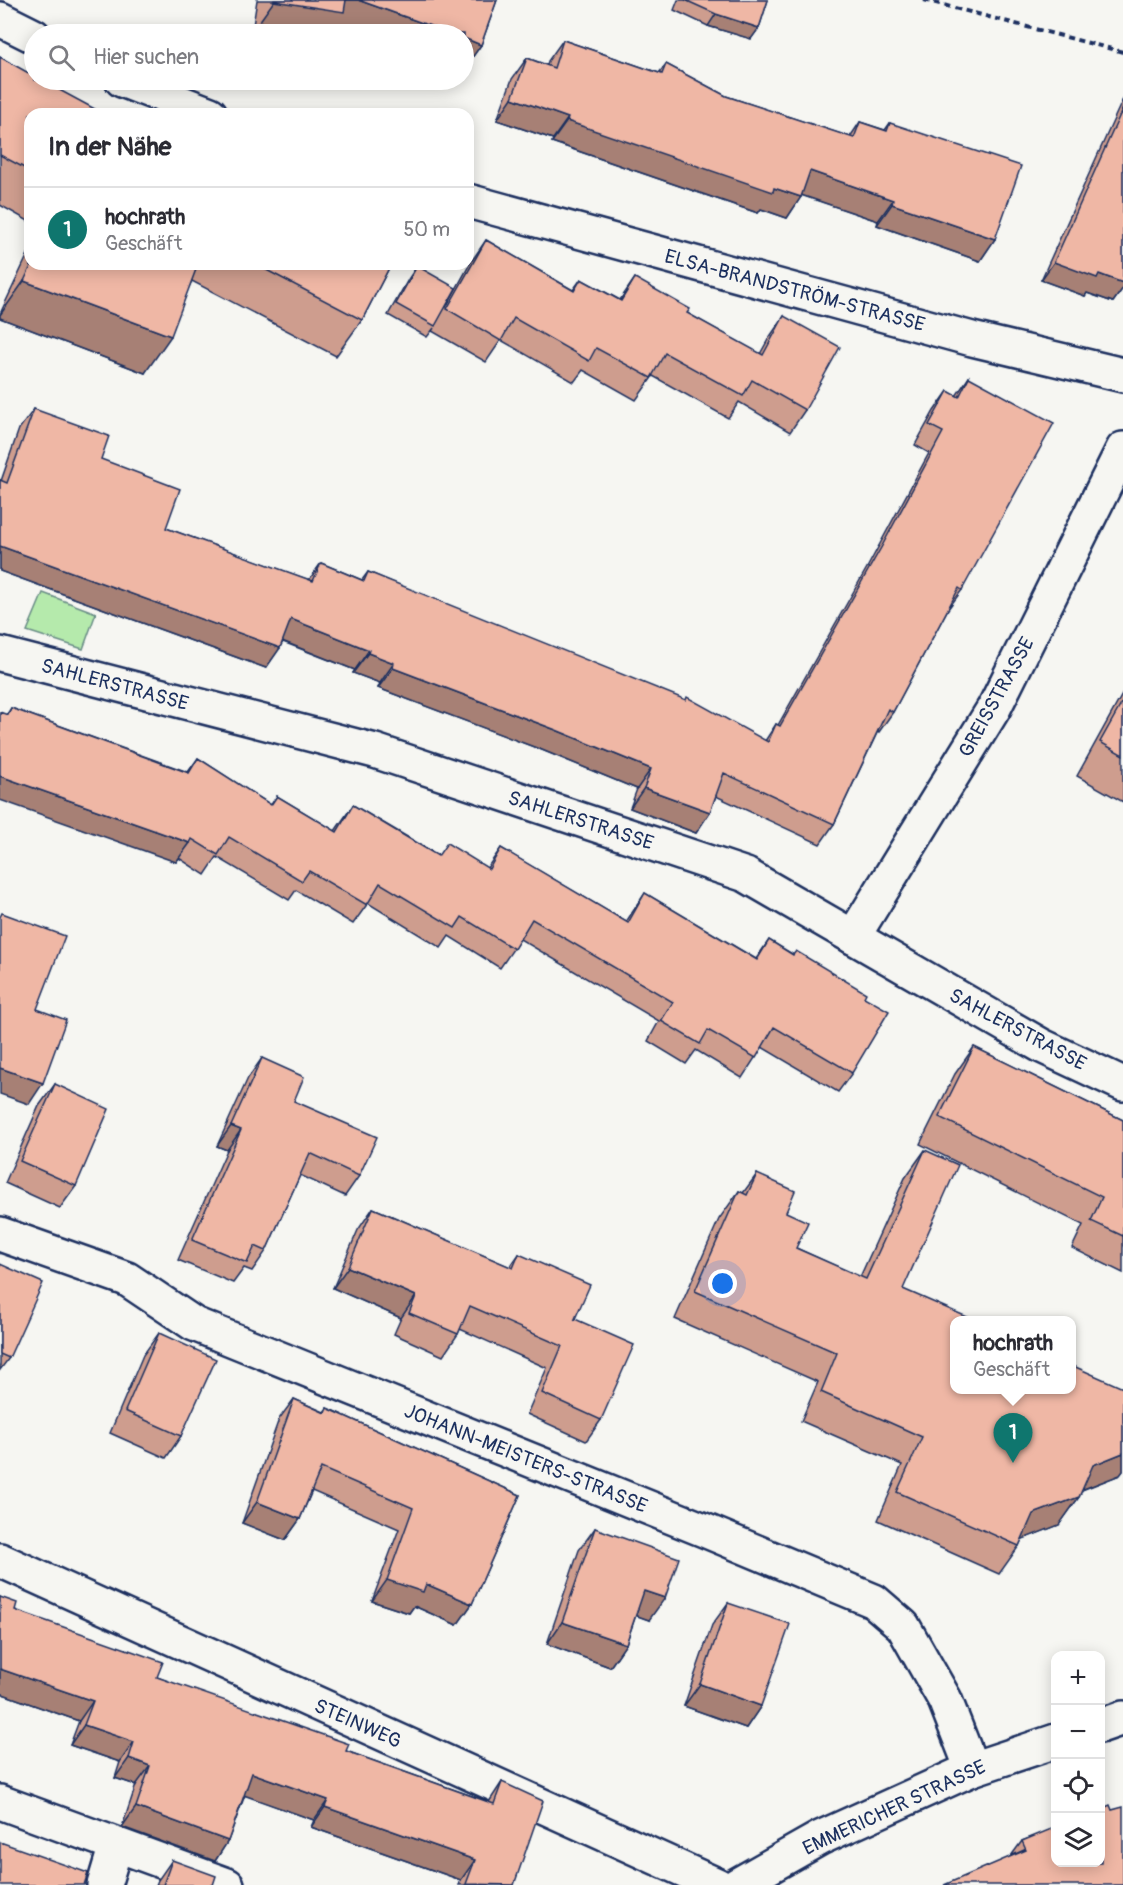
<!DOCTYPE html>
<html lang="de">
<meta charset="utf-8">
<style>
body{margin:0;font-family:Pangolin,sans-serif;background:#f7f7f7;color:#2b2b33}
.controls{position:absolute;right:18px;bottom:18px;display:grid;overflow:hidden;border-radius:12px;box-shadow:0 3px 15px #0003}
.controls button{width:54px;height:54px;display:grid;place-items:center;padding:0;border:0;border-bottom:2px solid #e1e1e2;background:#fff;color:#2b2b33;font:30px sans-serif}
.you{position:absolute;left:723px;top:1284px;width:21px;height:21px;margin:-15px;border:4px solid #fff;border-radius:50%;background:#1a73e8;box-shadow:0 0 0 9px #1a73e833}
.badge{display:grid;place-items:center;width:39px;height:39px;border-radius:50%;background:#0f766e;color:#fff;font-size:20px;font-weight:700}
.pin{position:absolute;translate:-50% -50px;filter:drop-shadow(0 2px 3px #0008)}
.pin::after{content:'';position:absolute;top:32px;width:21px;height:18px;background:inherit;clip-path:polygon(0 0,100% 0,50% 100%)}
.popup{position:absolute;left:950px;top:1316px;width:126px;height:78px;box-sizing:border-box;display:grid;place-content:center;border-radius:12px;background:#fff;filter:drop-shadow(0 2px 4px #0005);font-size:20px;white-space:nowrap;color:#7c7c81}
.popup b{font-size:22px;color:#2b2b33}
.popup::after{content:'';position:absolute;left:50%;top:100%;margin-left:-12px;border:12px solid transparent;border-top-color:#fff}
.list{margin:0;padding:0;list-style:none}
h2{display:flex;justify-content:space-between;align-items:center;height:78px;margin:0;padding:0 24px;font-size:26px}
h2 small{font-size:20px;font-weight:400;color:#7c7c81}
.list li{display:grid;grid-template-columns:39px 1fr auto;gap:18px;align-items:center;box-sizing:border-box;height:84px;padding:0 24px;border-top:2px solid #e1e1e2}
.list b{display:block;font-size:22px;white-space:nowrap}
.list p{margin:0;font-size:20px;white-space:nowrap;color:#7c7c81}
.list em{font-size:20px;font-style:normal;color:#7c7c81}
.icon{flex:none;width:33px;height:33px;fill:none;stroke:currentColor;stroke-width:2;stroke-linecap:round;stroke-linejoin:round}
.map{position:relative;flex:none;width:1123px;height:1885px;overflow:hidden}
.search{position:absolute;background:#fff;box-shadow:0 3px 15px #0003;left:24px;top:24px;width:450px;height:66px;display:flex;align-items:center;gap:15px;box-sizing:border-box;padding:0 21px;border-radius:33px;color:#7c7c81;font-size:22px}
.panel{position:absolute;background:#fff;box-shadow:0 3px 15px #0003;left:24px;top:108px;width:450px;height:162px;border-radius:18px}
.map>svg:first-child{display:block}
.green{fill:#b5eaac;stroke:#688c85;stroke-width:1.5}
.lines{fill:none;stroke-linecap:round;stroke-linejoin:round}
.minor-casing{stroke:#1b2f5e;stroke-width:38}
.path{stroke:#1b2f5e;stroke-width:4;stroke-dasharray:6 4.5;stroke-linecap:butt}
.minor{stroke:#f6f6f2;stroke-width:33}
.wall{fill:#ce9d8e;stroke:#1b2f5e;stroke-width:1.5}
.shaded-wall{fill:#a78074;stroke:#1b2f5e;stroke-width:1.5}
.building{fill:#efb7a5;stroke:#1b2f5e;stroke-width:1.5}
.labels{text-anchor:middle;stroke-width:5;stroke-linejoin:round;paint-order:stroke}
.street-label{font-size:20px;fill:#1b2f5e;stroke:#f6f6f2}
</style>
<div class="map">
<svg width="1123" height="1885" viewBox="0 0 1123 1885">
<rect width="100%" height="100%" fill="#f6f6f2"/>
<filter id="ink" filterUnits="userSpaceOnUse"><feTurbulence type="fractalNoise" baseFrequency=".0167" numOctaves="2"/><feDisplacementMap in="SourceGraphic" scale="12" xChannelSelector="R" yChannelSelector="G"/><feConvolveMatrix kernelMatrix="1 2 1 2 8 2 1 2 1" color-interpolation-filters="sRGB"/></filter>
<g filter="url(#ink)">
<path class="green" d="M43,593L96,613L83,649L27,631Z"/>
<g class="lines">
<defs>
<g id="minor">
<path d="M0,19L34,36"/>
<path d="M122,80L210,114"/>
<path d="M468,201L972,339L1123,375"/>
<path d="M0,654L375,751L746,875L1042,1046L1123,1084"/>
<path d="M853,937L994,708L1123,449"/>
<path d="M0,1234L127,1279L194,1324L704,1530L874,1601L903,1626L945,1700L972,1769"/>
<path d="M0,1560L717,1885"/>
<path d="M1100,1726L1123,1718"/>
<path d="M0,1802L227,1885"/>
<path d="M104,1885L116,1845"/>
<path d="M737,1885L820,1838L972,1769L1056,1741"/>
</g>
</defs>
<use href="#minor" class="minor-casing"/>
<path class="path" d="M924,0L1123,52"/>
<use href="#minor" class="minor"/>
</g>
<g class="wall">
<path d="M257,0H497L481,45L464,69V34H346L332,29L328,34H266L252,32Z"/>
<path d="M678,0H768L759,28L751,39L708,26L674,10Z"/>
<path d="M563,40L659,73L666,64L726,96L850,137L860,122L885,130L890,123L995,239L980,261L877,225L878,221L802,195L787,218L761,209L758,213L552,142L553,139L497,120L512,79L527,58L547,65L548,61Z"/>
<path d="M0,57L30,114V222L0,205Z"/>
<path d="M1123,99V288L1113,302L1087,293L1085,296L1041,280Z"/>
<path d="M486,240L573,290L581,279L620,300L635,278L687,313L760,354L769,338L784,316L805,410L790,432L739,402L728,418L653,376L636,400L583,370L574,382L501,340L486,362L432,331L434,328L427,337L388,315L409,278L417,266L446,307L471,262Z"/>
<path d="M30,250V264H391L362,320L336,356L192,281L145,373L0,318V314Z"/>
<path d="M969,377L962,590L948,609L893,712L879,732L878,731L834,824L820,844L716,796L710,812L696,833L630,808L637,789L542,750L378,688L380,683L353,673L355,670L283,642L266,668L0,571V480L1,481L19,429L34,409L101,459L166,528L309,580L321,563L362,580L368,572L765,741L776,724L778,725L868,566L929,453L915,445L934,411L948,391L956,396Z"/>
<path d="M1123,693V802L1077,776Z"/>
<path d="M11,708L188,772L198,758L271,805L277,796L335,831L353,805L438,855L487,868L501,848L626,922L645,893L756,959L769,940L864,997L852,1073L838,1092L762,1047L742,1078L696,1050L686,1064L648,1041L659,1021L520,939L500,968L449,936L441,948L368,903L353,924L296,890L289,900L217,857L205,875L179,858L176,862L7,714Z"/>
<path d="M974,1047L1123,1120V1273L1072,1248L1083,1225L920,1144L955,1074Z"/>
<path d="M262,1058L294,1101L359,1176L345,1196L300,1175L266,1251L252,1271L244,1268L233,1283L178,1260L227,1150L217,1146L248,1078Z"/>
<path d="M55,1084L76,1186L60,1208L5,1183L39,1106Z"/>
<path d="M925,1150L903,1289L954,1389L1123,1388V1471L1120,1475L1082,1490L1079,1497L1059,1525L1022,1539L1019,1546L999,1574L878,1520L902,1465L801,1421L818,1382L675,1319L719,1219L739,1191L743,1193L757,1174L786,1212L796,1248L860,1277L905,1178Z"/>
<path d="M373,1208L510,1267L519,1254L575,1319L601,1420L586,1441L527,1414L547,1368L460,1329L458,1334L443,1356L394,1334L401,1318L333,1288L358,1230Z"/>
<path d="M0,1264L9,1358L0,1370Z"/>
<path d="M159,1333L181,1436L166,1458L110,1433L143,1355Z"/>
<path d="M294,1399L324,1412L327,1408L520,1495L472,1604L457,1625L414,1606L409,1613L372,1601L399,1529L312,1491L300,1519L285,1540L242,1523L279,1419Z"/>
<path d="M595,1528L649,1620L636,1615L626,1644L610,1667L547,1644L579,1550Z"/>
<path d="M0,1597L15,1610L157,1677L346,1751L489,1802L502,1782L514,1885H459L461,1880L311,1827L314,1820L245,1795L228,1841L215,1861L122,1827L136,1785L115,1778L120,1762L70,1745L79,1721L0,1693Z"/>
<path d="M728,1603L761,1706L746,1728L684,1706L712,1625Z"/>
<path d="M1112,1810L1011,1856L1022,1841Z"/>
<path d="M172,1860L213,1885H156L158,1880Z"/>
</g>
<g class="shaded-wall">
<path d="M358,0L453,34H346L332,29L328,34H266L252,32L274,1Z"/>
<path d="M716,14L759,28L751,39L708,26Z"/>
<path d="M464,38L481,45L464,69Z"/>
<path d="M512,98L568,118L553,139L497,120Z"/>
<path d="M567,121L774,188L801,197L787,218L761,209L758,213L552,142Z"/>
<path d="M810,171L893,200L878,221L795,193Z"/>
<path d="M892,204L995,239L980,261L877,225Z"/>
<path d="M1054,262L1099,274L1123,283V288L1113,302L1087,293L1085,296L1041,280Z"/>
<path d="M24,281L171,336L145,373L0,318V315Z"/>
<path d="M0,546L280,648L266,668L0,571Z"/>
<path d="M291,619L369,650L355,670L277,639Z"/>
<path d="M368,653L394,663L380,683L353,673Z"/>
<path d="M393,668L556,730L651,769L637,789L542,750L378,688Z"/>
<path d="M0,776L190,843L176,862L0,800Z"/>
<path d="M644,788L710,812L696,833L630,808Z"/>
<path d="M0,1068L43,1083L29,1104L0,1094Z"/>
<path d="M231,1126L241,1130L227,1150L217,1146Z"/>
<path d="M348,1267L416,1296L401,1318L333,1288Z"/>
<path d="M1123,1453V1471L1120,1475L1073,1493L1093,1465Z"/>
<path d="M1079,1497L1059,1525L1013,1543L1033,1514Z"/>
<path d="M257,1502L300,1519L285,1540L242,1523Z"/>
<path d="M387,1580L426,1584L472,1604L457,1625L414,1606L409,1613L372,1601Z"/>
<path d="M644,1591L665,1598L649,1620L629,1613Z"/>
<path d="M562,1622L626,1644L610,1667L547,1644Z"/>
<path d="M0,1669L93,1701L79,1721L0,1693Z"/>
<path d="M700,1684L761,1706L746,1728L684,1706Z"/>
<path d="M84,1725L134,1742L120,1762L70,1745Z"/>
<path d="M129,1758L150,1766L136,1785L115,1778Z"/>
<path d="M252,1773L328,1800L314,1820L238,1793Z"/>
<path d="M136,1807L228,1841L215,1861L122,1827Z"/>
<path d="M325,1807L475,1860L461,1880L311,1827Z"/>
</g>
<g class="building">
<path d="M274,0H346L344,12L274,1Z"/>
<path d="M358,0H497L481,45L464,38V34H453Z"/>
<path d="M685,0H768L759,28L716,14Z"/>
<path d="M563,40L662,74L666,64L726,96L854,138L860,122L887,131L890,123L1021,166L995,239L892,204L893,200L810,171L801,197L774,188L773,192L567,121L568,118L512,98L527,58L554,68Z"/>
<path d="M0,57L34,76V80H41L104,114H30V171L0,155Z"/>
<path d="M1123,108V283L1099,274L1097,278L1054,262Z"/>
<path d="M153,109L162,114H150Z"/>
<path d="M486,240L574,291L581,279L621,301L635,278L690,309L687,313L763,355L784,316L840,347L805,410L752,380L743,396L665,353L651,378L596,348L589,361L514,318L501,341L447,309Z"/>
<path d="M32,264H198L171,336L24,281Z"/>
<path d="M255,264H391L362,320Z"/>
<path d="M417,266L456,288L435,326L396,304Z"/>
<path d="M969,377L1054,423L962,590L959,588L893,712L888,709L834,824L724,773L710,812L644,788L651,769L556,730L393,668L394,663L368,653L369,650L291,619L280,648L0,546V480L7,483L34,409L109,436L101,459L180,489L166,528L313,581L321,563L364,581L368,572L686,700L687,697L768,742L776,724L780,726L882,546L943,432L929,425L948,391L959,397Z"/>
<path d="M1123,701V755L1100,742Z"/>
<path d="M11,708L189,773L198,758L271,805L277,796L337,832L353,805L438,856L447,843L489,869L501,848L628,923L645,893L757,960L769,940L793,955L796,951L866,993L864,997L889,1011L852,1073L774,1027L756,1058L708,1030L700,1044L661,1021L673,1002L532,919L514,949L462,917L455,928L380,883L367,905L309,871L302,881L229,837L218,855L192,839L190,843L0,776V712L8,715Z"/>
<path d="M2,913L65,936L37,1009L66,1020L43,1083L0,1068V917Z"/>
<path d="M974,1047L1123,1120V1236L1091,1221L1102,1197L939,1117Z"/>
<path d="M262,1058L304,1077L294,1101L377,1137L359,1176L310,1153L266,1251L255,1246L247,1263L192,1240L241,1130L231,1126Z"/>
<path d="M55,1084L109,1109L76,1186L20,1161Z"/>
<path d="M925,1150L958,1165L903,1289L974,1320H954V1389H1071V1365L1123,1388V1453L1093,1465L1079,1497L1033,1514L1019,1546L897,1492L922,1437L821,1392L837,1353L695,1291L739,1191L747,1195L757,1174L795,1191L786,1212L808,1222L796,1248L866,1279Z"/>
<path d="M373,1208L513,1268L519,1254L590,1285L574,1321L575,1319L634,1345L601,1420L542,1393L562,1346L470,1306L458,1334L409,1313L416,1296L348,1267Z"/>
<path d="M0,1264L43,1283L9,1358L0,1354Z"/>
<path d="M159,1333L216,1359L181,1436L125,1411Z"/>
<path d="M294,1399L325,1413L327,1408L520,1495L472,1604L426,1584L423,1592L387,1580L413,1508L321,1468L300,1519L257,1502Z"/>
<path d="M595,1528L679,1558L665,1598L644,1591L626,1644L562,1622Z"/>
<path d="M0,1597L17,1603L15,1610L163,1662L157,1677L349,1744L346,1751L494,1804L502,1782L543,1801L514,1885L466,1884L475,1860L325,1807L328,1800L252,1773L228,1841L136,1807L150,1766L129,1758L134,1742L84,1725L93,1701L0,1669Z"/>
<path d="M728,1603L790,1624L761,1706L700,1684Z"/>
<path d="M1110,1805L1112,1810L1123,1807V1885H944L1026,1850L1022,1841L1056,1827V1863H1101V1809Z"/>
<path d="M0,1842L88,1873L84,1885H0Z"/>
<path d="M172,1860L216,1876L213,1885H163Z"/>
</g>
</g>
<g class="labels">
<g class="street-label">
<text transform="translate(795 290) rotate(15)" y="7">ELSA-BRANDSTRÖM-STRASSE</text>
<text transform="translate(115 684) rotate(15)" y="7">SAHLERSTRASSE</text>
<text transform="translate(996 697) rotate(-61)" y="7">GREISSTRASSE</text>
<text transform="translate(581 820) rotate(18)" y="7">SAHLERSTRASSE</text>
<text transform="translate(1018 1029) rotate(28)" y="7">SAHLERSTRASSE</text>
<text transform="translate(526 1458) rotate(22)" y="7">JOHANN-MEISTERS-STRASSE</text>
<text transform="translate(358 1723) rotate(24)" y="7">STEINWEG</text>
<text transform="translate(894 1807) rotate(-25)" y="7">EMMERICHER STRASSE</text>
</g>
</g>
</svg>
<div class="controls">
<button>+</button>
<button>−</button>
<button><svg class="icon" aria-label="locate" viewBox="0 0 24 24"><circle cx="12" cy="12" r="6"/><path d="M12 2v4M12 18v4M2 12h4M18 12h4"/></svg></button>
<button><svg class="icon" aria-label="layers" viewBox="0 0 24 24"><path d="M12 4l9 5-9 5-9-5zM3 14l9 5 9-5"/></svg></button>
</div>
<div class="you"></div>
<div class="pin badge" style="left:1013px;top:1463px">1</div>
<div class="popup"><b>hochrath</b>Geschäft</div>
<div class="search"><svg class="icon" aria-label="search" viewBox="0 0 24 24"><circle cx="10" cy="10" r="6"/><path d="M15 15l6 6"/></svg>Hier suchen</div>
<section class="panel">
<h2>In der Nähe<small></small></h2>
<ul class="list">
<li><span class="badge">1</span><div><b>hochrath</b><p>Geschäft</p></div><em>50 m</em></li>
</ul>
</section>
</div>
